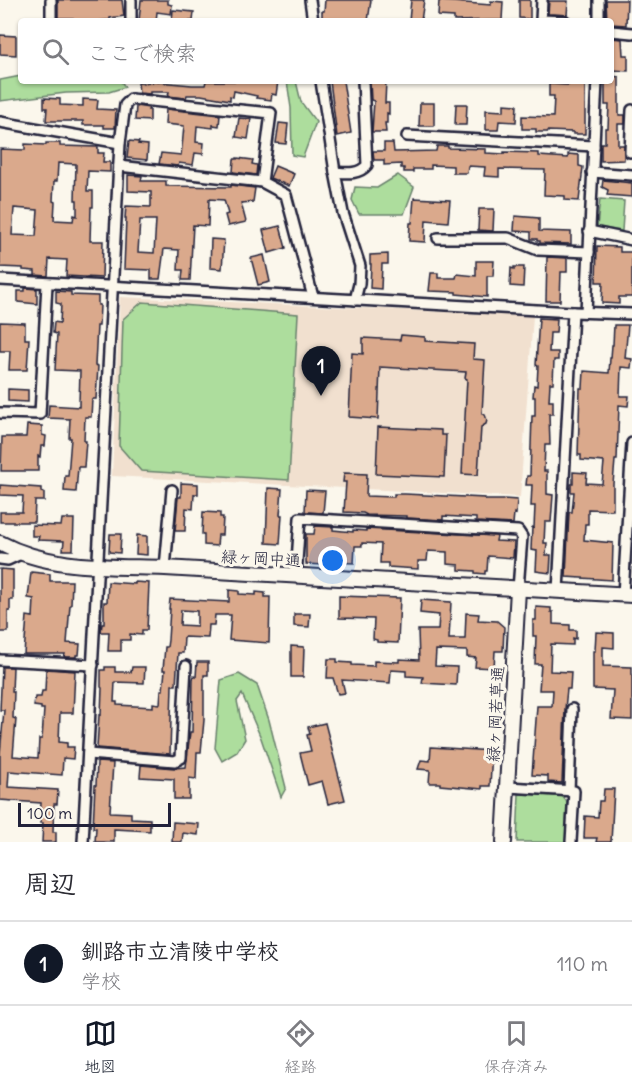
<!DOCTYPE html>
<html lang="ja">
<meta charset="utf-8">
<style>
body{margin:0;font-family:Delius,"Klee One",sans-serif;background:#f2f2f3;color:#2b2b33}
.scale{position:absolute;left:18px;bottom:15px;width:153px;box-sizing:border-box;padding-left:6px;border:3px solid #22223b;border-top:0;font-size:16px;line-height:21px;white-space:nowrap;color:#22223b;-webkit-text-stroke:4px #fbf7ec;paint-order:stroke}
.you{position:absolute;left:333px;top:561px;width:21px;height:21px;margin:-15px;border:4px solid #fff;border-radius:50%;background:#1a73e8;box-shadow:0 0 0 9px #1a73e833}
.badge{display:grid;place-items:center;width:39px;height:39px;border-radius:50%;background:#111827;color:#fff;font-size:20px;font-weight:700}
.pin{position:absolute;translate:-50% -50px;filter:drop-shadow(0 2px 3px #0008)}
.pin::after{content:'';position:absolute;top:32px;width:21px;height:18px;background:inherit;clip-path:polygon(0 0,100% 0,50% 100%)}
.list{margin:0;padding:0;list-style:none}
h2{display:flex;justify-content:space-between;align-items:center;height:78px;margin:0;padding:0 24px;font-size:26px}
h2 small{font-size:20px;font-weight:400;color:#7c7c81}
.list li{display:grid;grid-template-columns:39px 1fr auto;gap:18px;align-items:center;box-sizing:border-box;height:84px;padding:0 24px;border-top:2px solid #e1e1e2}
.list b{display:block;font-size:22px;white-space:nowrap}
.list p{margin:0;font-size:20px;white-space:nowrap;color:#7c7c81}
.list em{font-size:20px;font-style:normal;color:#7c7c81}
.icon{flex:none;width:33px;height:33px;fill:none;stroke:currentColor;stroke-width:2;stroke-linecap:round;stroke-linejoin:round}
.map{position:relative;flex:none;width:632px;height:842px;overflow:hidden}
.search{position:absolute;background:#fff;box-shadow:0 2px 4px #0004;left:18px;right:18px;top:18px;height:66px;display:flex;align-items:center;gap:15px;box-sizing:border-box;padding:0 21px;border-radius:6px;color:#7c7c81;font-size:22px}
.sheet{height:162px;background:#fff}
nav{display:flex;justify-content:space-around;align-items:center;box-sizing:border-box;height:84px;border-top:2px solid #e1e1e2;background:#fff;font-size:16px;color:#7c7c81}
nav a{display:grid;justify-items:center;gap:3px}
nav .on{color:#111827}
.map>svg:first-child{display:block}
.built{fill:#f1e0cf}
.green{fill:#addd9d;stroke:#68806c;stroke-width:1.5}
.building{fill:#daa98c;stroke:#22223b;stroke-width:1.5;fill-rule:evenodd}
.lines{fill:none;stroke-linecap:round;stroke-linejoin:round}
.street-casing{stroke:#22223b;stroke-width:14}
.secondary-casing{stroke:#22223b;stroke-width:18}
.street{stroke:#fbf7ec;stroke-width:9}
.secondary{stroke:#fbf7ec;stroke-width:14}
.labels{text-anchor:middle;stroke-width:6;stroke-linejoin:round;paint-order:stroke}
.street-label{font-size:16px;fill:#22223b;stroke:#fbf7ec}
</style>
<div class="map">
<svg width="632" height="842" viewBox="0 0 632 842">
<rect width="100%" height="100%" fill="#fbf7ec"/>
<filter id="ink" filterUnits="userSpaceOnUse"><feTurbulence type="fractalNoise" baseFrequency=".0167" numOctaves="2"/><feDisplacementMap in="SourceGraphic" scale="12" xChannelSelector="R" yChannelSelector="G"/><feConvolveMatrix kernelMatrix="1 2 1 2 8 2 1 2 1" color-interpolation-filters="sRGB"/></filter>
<g filter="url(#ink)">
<path class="built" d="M120,297L533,316L520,497L112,476Z"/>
<g class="green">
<path d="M21,76V81H121L125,87L109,92L66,93L0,101V80Z"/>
<path d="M287,81H296L301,102L316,122L303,157L292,155L291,108Z"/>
<path d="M398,175L414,187L404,214H359L352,200L355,187L377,188Z"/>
<path d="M600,199L624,201L622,231L597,227Z"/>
<path d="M142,302L298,314L289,480L141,471L119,446L123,319Z"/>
<path d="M239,674L257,685L269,720L286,788L281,797L261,738L242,694L237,701L245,739L237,752L222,761L215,748L221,680Z"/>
<path d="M519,794L562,796L567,802L566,842H517Z"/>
</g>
<g class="building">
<path d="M58,0H122L124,16L110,18V20L95,21H73V18H58Z"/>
<path d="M141,0H168V4L172,5L171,14L157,12L156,21H139Z"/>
<path d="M325,0H371L368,21H322V11H324Z"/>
<path d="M411,0H424L421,21H409Z"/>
<path d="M519,0H530V19L519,18Z"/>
<path d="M606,0H627L626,25L611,24V21H607Z"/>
<path d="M439,1L491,5V1L503,2L502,20L454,21V17L438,16Z"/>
<path d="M549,1H568L567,15L548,14Z"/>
<path d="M173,10L194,12L193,21H172Z"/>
<path d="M0,35L16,36V55L0,54Z"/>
<path d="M611,38L622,39L623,55H628V71L612,70L613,53H611Z"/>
<path d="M611,76L619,77V115H625V124H618V145H624V160L601,161V143H605V128H608L609,105H605V81H611Z"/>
<path d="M206,81H278L276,95L272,94L271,100L256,98L257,96L234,91L233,97L230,96V100L201,95H187L186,98L168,96L169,92H150V94L139,93L138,83L159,82L192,85H205Z"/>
<path d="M330,81H343L351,133L337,136Z"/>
<path d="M370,81H386L385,103H389V114L387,113V123H385L386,132H372L374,101L371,100Z"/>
<path d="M570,81H582V85H585V134H573V132L548,131V132H536V129H522V116L553,117L554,96H549V84L568,85Z"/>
<path d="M44,98L60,99V105L83,106V99L98,100L97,109L116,110L115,128H104V125H83V121H46L47,108H44Z"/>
<path d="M420,103H434V126H419Z"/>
<path d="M456,104H467L466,125H455Z"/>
<path d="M504,104L517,105L516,122L499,121L498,130H486V110L504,111Z"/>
<path d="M136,106L149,108L148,110H150V121L135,120Z"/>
<path d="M166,109L220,115L219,126L213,125V128L197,126L196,142L204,143L203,154L195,153L193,165L179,163L178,166L159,164L161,153L181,155L182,147L184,126L165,124Z"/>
<path d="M239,118L251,119L248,139L236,137Z"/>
<path d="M279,123L288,124L286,144L276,143Z"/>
<path d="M129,141L139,142L138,144L148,145L147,160L127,158Z"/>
<path d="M46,143H60V146L98,147V153H104L103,162H110V172L88,171L87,191H93V207H91L90,241H103L102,278L66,276L67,260L49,259L48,276L35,275V271L23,270V268L0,267V149L25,150V144L46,145ZM58,163L76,164L75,200H77V216L74,215L73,221L54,220L55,202L53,201L54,181H57ZM14,208L38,210L36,236L12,235Z"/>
<path d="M384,143H393L394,152L436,151L437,146H448V148L486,149V153L504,154V152L539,153V156L568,158V154L579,155V166L583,167L579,201L565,200V196L544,195L545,170L499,169V177L484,176L485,167L468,166L467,173H453V166L431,165V169H413V172H404V168H401V164L384,165V160H374L373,151H384Z"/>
<path d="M237,158L253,160L252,164L257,165L256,175L233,172L234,159H237Z"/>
<path d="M275,166L294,174L289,186L270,178Z"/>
<path d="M128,175L142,176L141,181H166V186L231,187V185L255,188L253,202L241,203L246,222L228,226L225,215L228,214L224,200L209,199L208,226L193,225L190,280H182L183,270H178L179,250L164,249L160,279H151V270L124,269L126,218H125L126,206L151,207V192L128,191ZM140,220H156L154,253L138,252Z"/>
<path d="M603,180L632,183V197L607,195L608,190L602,187Z"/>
<path d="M414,198L450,200L448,222L426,220L425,242L409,241L410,223H412Z"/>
<path d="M479,209H494L493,231L478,230Z"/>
<path d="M515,216L539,218V231L571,232V244L540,243V241H537V239H531V232L514,231Z"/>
<path d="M280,226L286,248L269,253L263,230Z"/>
<path d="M211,239L224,240L222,269L210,268Z"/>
<path d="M597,246L620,247V252H632V297H619V304L602,303L603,282H596Z"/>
<path d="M388,254V264H382L381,289L370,288L371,264H370V255Z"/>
<path d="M264,255L270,282L258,285L251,258Z"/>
<path d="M547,257L567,258V272H561L560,301H546Z"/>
<path d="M476,261H494L493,276H487V297L456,294V292L429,291L431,273H438V278H456L457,274L476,276Z"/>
<path d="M514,267H524L523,287L510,286L511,268L514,269Z"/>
<path d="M25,288L37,289V304L18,302V291H25Z"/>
<path d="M56,291L71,292V295L98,296V305H100L99,326H97L95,365L98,366L96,399H92L91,417H85L84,441H86L84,467H78L76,492L64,491L65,476H68L71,438H69L70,419L48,418L49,405L79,407V403L80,371L55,370L57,334L53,333L54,322L60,323L61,304L56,303Z"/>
<path d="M539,318L557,319L556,333H550L549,352H558V360H554L553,383H550L549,401H553V414H549L550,445H545L544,471H547V494L553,495L551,522H545L544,543H547L546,555H551L550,573L536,571L537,551L531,550L532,527L534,528L535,506H531L532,485H526L527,476H530L532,416H535V397H533L534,385L537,386L538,366L536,365Z"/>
<path d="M0,322L25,323V339H29L27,370H9L10,351H0Z"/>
<path d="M614,325H628L625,358L632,359L631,368L621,367L620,396H629L628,406L619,405L617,460H615L613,484V510L588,509V524H585L584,540L613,543L612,580L566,577L569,512H572L574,492H571V484H573V472L587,473L586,483L602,484L604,462L581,460V455H578L580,388H583L584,371L609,373L610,358H611L612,345H613Z"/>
<path d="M401,335L425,337V341L474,344L473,359L485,360L482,413L485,415L487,420L486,424L481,427L478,475L462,474L467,379L465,378L466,372L380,367L378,419L349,417L352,353L363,354V338L400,340Z"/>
<path d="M8,389L28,390V402L8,401Z"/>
<path d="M27,425L42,426V435L46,436L45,446H41L40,457L38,456V471H1L2,437H26Z"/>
<path d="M378,427L441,430V435H446L444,477L376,474Z"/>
<path d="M344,473L367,474L366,496L394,497V494H405L485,498V500H503L504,499L517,500L516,514L514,513L513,524L476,522V518L443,516V520L406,518V516L367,515L363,513L344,512L346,482H343Z"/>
<path d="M181,483L198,484V494H194L193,509L186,508L185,531H175L178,497H181Z"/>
<path d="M0,485L41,488V492L44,493V501H35L34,522H0V512H22L23,496L0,495Z"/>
<path d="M268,488L282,489L280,515H282L280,544L266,543Z"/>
<path d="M306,490L325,491L323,513L305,512Z"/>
<path d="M203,512L220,513V517H223L222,535H218L217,546L204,545V534H202Z"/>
<path d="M62,519H74L73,550H63L64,541L38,540L39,536H32V525L61,526Z"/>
<path d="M315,526L333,527V530L353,532V530L366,531V529L497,536L496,541L514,542L513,558L488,556L487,571H485V574L475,573V571L459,570V565L447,564V552L428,551L427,561H418V569L388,567V563H380L381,544L362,543V546H355L354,563L329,562L323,563V565L306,564V534H314Z"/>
<path d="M110,534H121L120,553L109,552Z"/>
<path d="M137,535L147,536V555L136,554Z"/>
<path d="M0,569L13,570V600H10V611H8V632H0Z"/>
<path d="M31,572L50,574V581H72L71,605H70L67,643L80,644L79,655H76V657H64L65,654H24L27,616L33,617L34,599L28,598Z"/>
<path d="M108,582L135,584V582L149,583L147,630H142V635L130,634V640H121V651H108L109,632H101L102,624H104V602H107Z"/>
<path d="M229,590L239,591V594L256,595V592L265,593V597H270L269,643L229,640L231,615H215L214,625H209L208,638L184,637L183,653H178L176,685H172L170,754L97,748L99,715H101L102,688L101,687V670H105V667H115V672H131L132,667H145L144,683L115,682L114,702H117V705L153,707V703L160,704L161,690H163L165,670H163L165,647H167L168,640L170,609H169L170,599L229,602ZM181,610L197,611V626L180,625Z"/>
<path d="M339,596L400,598L398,643L377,642V640L373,639L374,619L339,618Z"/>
<path d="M421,600L451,602L449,639H465L466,613L479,614L478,620L497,621L504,627L503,651H495L494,668L475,667L476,658L467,657V651L436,650L435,666L457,667L456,685L422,683L423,677L406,676V671L391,670L390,683L342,680L345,693L338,694L333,678H327L328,659H337V662L352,663V665L374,666V661L399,662V659L419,660L418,630H438L439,615L420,613Z"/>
<path d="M536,607L551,608V612H553V624L570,625V630H576V639L573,638V645L551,644L550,671L571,672L570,689H567L565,709L562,783L548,782V776L532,775L537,706H552L553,690H539L541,664H535L536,636H533V620H536Z"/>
<path d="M294,614H310L309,627L294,626Z"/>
<path d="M596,632L614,633V648L603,647V666L632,667V720L611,719L613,690L593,689V651H595Z"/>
<path d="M291,646L304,647L303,677H291Z"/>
<path d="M197,662H208V675H204V720L201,752H197L196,779L189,778V799H174V779L140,777L141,765L174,768L186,767L190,732H192L193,679L194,676L196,677Z"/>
<path d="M2,667H13L12,692H14L13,718L16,719L13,756L38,758L39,739H42L44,709H41V707L34,706L35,697H41L42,691H45L46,669L75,671L73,713H60L59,742L67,743V747H74L73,759L63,758L62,775L9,771L8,787L58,790L57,804H54L53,832H56V842H42L43,823H40L41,803L0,800V754L4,710H0Z"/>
<path d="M325,723L345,800L328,804L322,781L308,785L300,753L311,751L307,735L310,734L308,727Z"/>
<path d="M431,747L492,751L490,786H482V789L472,788L440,785V783H429L430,770L418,769L421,760L430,761Z"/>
<path d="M97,762L113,763L110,812L131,813V818L150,819V831L114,829V842H95L96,828H93L95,785H96Z"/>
<path d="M604,789H614L611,842H596L597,838H584L585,816L598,817L599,801H603Z"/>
<path d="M173,822L199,824L198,835L183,833L182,842H172Z"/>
</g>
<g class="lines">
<defs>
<g id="street">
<path d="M310,0L313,21"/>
<path d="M542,0L541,20L565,21"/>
<path d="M51,21V0"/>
<path d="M131,21V0"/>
<path d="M599,21V0"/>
<path d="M611,31L632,33"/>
<path d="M321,81L335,172L343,213L360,266L359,284L355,300"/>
<path d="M0,122L120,143"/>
<path d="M407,136L594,146"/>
<path d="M630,152L632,110"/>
<path d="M119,166L262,182"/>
<path d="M335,172C346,173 359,175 367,165L363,81"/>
<path d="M592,172L632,175"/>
<path d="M589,231L632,240"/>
<path d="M438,238H508L538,250L589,252"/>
<path d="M0,280L573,312L632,314"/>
<path d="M586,312L597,81"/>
<path d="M0,413L40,414L47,284"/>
<path d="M0,559L8,560L23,553"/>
<path d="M165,568L172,490"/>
<path d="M296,576L300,518L518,531L522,537L518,589"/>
<path d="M558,591L573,312"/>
<path d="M623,595L632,443"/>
<path d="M0,660L93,665"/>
<path d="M88,754L175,761L181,758L186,666"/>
<path d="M508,787L574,791L571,842"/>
<path d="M569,791L572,709"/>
<path d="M83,842L120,143L125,105L131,99L271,113L262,182L286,195L313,297"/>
</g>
<g id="secondary">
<path d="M0,543C50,570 110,566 165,568L632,595"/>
<path d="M504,842L518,589"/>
</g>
</defs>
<use href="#street" class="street-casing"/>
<use href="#secondary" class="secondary-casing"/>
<use href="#street" class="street"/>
<use href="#secondary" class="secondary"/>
</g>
</g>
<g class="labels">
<g class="street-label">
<text transform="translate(261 558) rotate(3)" y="6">緑ヶ岡中通</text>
<text transform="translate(495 714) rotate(-87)" y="6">緑ヶ岡若草通</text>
</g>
</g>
</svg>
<div class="scale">100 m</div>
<div class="you"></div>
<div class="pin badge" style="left:321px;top:396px">1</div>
<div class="search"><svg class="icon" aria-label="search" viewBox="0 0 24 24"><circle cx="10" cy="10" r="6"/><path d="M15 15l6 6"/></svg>ここで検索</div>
</div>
<section class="sheet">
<h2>周辺<small></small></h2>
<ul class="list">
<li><span class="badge">1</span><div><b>釧路市立清陵中学校</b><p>学校</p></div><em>110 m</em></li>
</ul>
</section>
<nav>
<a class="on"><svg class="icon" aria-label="map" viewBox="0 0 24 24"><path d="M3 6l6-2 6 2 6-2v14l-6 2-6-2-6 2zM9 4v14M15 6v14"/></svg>地図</a>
<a><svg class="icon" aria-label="directions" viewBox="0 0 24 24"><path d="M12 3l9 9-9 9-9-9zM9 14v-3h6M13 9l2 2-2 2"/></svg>経路</a>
<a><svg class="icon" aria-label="saved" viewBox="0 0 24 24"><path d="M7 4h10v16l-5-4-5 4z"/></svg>保存済み</a>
</nav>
